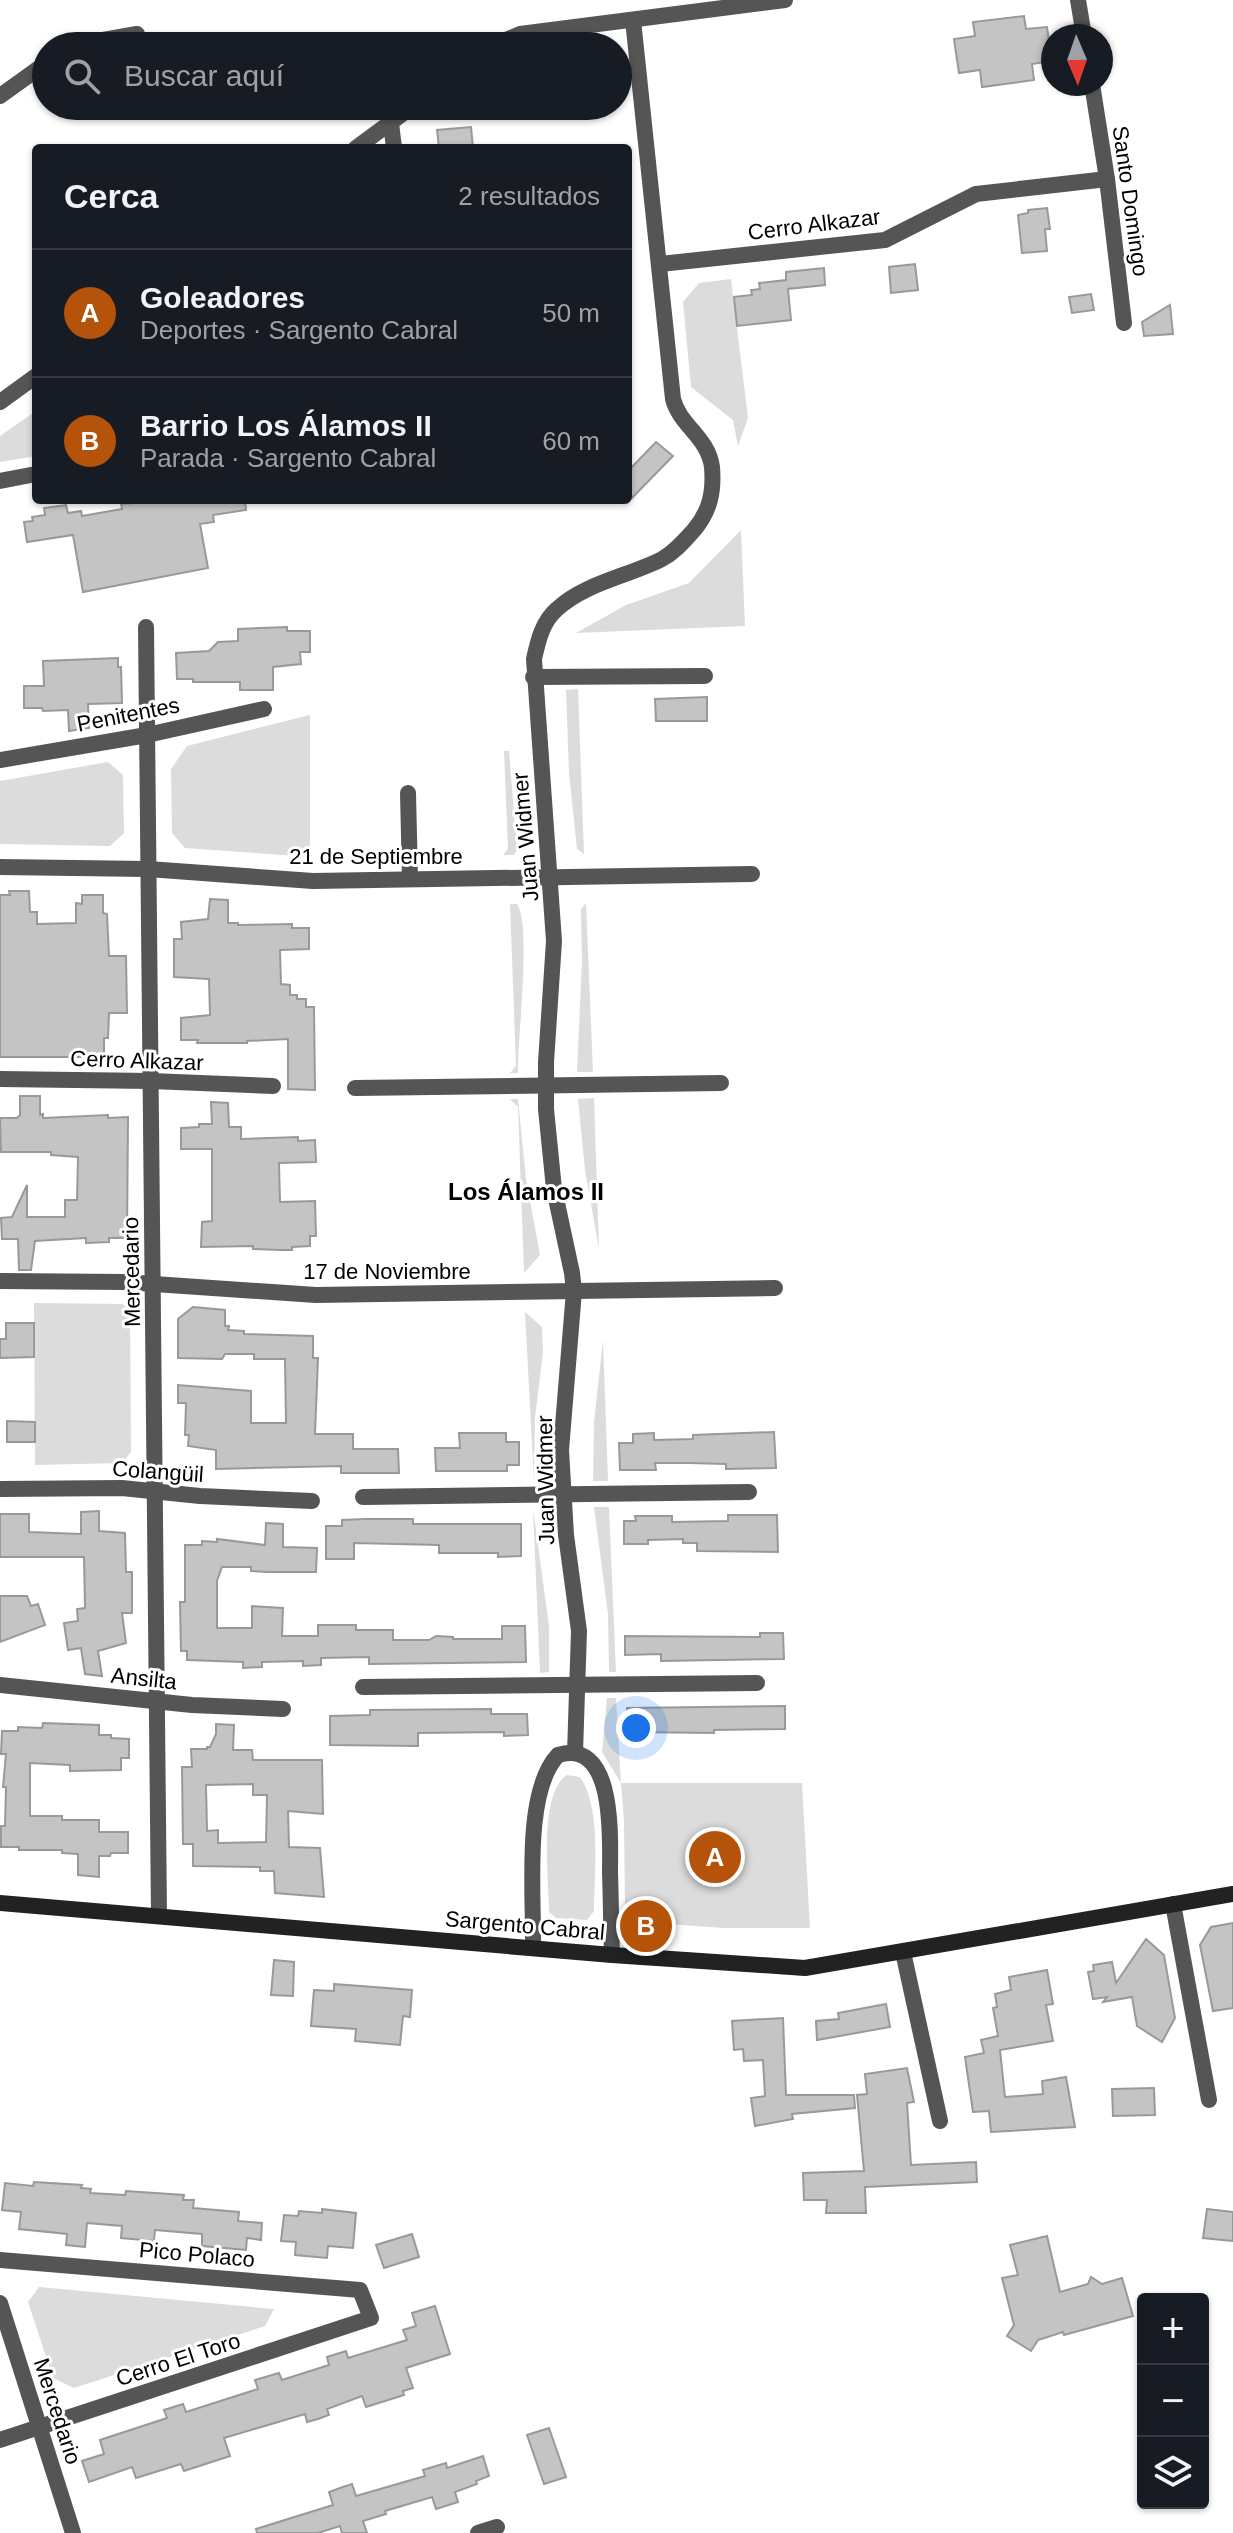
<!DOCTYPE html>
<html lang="es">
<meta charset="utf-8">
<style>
body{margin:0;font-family:Helvetica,sans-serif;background:#20242c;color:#f1f3f6}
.controls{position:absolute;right:24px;bottom:24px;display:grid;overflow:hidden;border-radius:8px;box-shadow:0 2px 6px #0004}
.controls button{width:72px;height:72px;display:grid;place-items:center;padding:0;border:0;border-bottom:2px solid #363941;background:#171b24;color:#f1f3f6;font:40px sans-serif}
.compass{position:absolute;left:1041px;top:24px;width:72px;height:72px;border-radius:50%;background:#171b24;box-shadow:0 2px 6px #0004;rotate:178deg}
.you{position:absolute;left:636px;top:1728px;width:28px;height:28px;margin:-20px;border:6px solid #fff;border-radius:50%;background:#1a73e8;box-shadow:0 0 0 12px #1a73e833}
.badge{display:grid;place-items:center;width:52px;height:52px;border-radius:50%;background:#b45309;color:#fff;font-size:26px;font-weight:700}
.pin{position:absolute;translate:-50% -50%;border:4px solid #fff;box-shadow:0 2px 8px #0006}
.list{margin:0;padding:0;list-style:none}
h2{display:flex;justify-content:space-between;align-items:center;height:104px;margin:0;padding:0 32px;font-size:34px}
h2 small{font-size:26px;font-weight:400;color:#9ea1a6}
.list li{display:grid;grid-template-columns:52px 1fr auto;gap:24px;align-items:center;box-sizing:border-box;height:128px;padding:0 32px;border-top:2px solid #363941}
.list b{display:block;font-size:30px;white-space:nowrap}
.list p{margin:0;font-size:26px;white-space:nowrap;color:#9ea1a6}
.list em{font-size:26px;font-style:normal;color:#9ea1a6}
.icon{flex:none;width:44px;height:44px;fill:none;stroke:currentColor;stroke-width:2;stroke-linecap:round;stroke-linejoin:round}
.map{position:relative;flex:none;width:1233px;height:2533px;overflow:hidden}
.search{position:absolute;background:#171b24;box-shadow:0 2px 6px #0004;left:32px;top:32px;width:600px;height:88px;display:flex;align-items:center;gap:20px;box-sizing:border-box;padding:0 28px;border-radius:44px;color:#9ea1a6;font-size:30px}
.panel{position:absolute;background:#171b24;box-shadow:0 2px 6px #0004;left:32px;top:144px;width:600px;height:360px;border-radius:8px}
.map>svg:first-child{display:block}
.green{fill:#dcdcdc}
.building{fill:#c4c4c4;stroke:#999;stroke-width:2;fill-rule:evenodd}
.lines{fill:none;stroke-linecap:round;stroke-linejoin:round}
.street{stroke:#555;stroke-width:16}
.secondary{stroke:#222;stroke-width:16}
.labels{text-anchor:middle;stroke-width:6;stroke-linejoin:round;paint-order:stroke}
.street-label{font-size:22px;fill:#000;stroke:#fff}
.neighbourhood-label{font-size:24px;font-weight:bold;fill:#000;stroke:#fff}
</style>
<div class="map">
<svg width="1233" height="2533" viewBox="0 0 1233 2533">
<rect width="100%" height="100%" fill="#fff"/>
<g class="green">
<path d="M731,279L748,418L738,446L733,420L691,387L683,302L699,283Z"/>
<path d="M36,411V456L0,462V436Z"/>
<path d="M741,530L745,626L576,633L626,605L689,583Z"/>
<path d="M578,689L584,854L577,849L569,773L566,690Z"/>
<path d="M310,715V857L185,848L172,833L171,769L187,746Z"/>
<path d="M504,751H509L517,849L514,855H503L508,849Z"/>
<path d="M108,762L123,775L124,833L110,846L0,844V781Z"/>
<path d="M586,903L593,1072H577L582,961L581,909Z"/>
<path d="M510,904H517C532,924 517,1040 518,1073H510L516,1066Z"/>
<path d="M594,1098L599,1249L585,1170L578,1099Z"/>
<path d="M510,1099H518L526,1179L540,1255L524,1273L518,1107Z"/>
<path d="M34,1303L123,1304L130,1311L131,1452L122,1463L35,1465Z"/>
<path d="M525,1312L542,1327L543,1352L535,1418L534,1482Z"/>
<path d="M603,1340L608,1481H593L594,1422Z"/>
<path d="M594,1507H609L616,1672H609L608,1614Z"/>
<path d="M533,1508L549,1626V1672L540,1673Z"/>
<path d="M607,1698H616L621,1783H802L810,1928H725L637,1922L625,1909L624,1821L621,1783L602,1752Z"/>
<path d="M567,1775L580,1777C602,1809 594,1872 594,1911L587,1920L556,1918L549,1912C549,1881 538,1793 567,1775Z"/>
<path d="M39,2287L274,2309L265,2326L74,2388L53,2378L28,2302Z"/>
</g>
<g class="building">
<path d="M1024,16L1026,29L1047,27L1052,61L1032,64L1034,80L982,87L980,70L959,73L954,39L975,36L973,22Z"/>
<path d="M471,127L473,148H439L437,130Z"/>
<path d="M1047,208L1050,229H1045L1047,251L1022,253L1018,215L1028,213V210Z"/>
<path d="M915,264L918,290L891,293L889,267Z"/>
<path d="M824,268L825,285L788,289L791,320L737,326L734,297L752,295L751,290L760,289L759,283L786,280V272Z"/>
<path d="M1091,294L1094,310L1072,313L1069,297Z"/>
<path d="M1170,305L1173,334L1144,336L1142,322Z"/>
<path d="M656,442L673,456L628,502V471Z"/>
<path d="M131,500H245L246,510L213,515L214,522L200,524L208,568L83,592L73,535L27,542L24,522L33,521L32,517L45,515L44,508L66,505L68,513L81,511L82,516L122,509L121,504L132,503Z"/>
<path d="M287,627V631H310V652H300L301,664L273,667V690H240V682H193V679H177L176,653L209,651L218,642L238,641V629Z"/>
<path d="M118,658V667H121L122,703L88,704L89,728L69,731L68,710L43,711L42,708H24V686H44L43,661Z"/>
<path d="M707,697V721H656L655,699Z"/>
<path d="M9,891H29L30,912H37V924L76,923V903L82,904V895H103V913L107,914L109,956H126L127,1013H109L108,1038H104V1057H0V895H10Z"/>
<path d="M210,899L228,900V923H238V925L292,924V928H309V949L280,950L281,984L290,985V995H297V999H306V1007H314L315,1090L288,1089V1039L247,1041V1043H197L198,1040H181V1018L210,1015L209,979L174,977V939H182L181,922L208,919Z"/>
<path d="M20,1096H40V1115L43,1114V1118L108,1115V1118L128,1117L127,1238H109V1242L86,1243V1238L35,1241L31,1270H19L18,1239H2L1,1218L12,1217L27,1185V1217H65V1200H77L78,1157L51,1155V1152H1L0,1118H17L20,1115Z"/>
<path d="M211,1102L228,1103L229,1127H241V1139L298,1137V1141L315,1140L316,1162L279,1163L280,1202L315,1201L316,1236H310V1246L292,1247V1250H280L253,1249V1246L201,1247L202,1222L212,1221V1149H181V1128L199,1127V1124H212Z"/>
<path d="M193,1307L225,1310V1326H229L228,1330L244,1331V1334L313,1336V1358H318L315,1434H353V1449H398L399,1473H341V1466L216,1469V1450L188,1446L189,1435H185L186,1403H178V1385L251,1391V1423H286L285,1359H254V1354H225L222,1359L178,1358V1319Z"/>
<path d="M6,1323H34V1357L0,1358V1339H6Z"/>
<path d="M7,1421L35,1422V1442H7Z"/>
<path d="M774,1432L776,1468L726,1469V1464L690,1463H655L656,1470H620L619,1443H633V1434L654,1433V1440L693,1439V1435Z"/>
<path d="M459,1433H506V1442H519V1465H507V1471H436L435,1448H460Z"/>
<path d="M99,1511V1531L125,1533L126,1572H132V1613H122L126,1643L98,1651L102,1676L85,1674L81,1648L68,1650L64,1623L78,1621L77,1609L85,1608L84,1557H0V1514H29V1532L81,1534V1512Z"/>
<path d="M728,1515H777L778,1552L697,1551V1543H683V1539L648,1540V1544H624V1521H636L635,1516H672V1522L728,1521Z"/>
<path d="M365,1519H413V1524H521V1556L498,1557V1553H439V1545L354,1543V1559H326V1526H342V1520Z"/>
<path d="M266,1523L283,1524V1547L317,1548L316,1572H267L251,1571V1567H222L217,1581V1628H252V1606L283,1608L282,1636H318V1625H356V1630H393V1640H429L436,1636L453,1637V1639H502V1626H525L526,1662L369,1664V1657L321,1658V1665L303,1666V1661L262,1662V1667L243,1668V1662L187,1660V1651H181L180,1602H185V1545H202V1541L217,1542V1539L265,1545Z"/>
<path d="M0,1596H27L31,1606L38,1604L45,1625L0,1642Z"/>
<path d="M760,1633H783L784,1659L661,1661V1654L625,1655V1636L760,1637Z"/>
<path d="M785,1706V1729L714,1730V1733L629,1732L627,1708Z"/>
<path d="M491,1709V1714H527L528,1735L504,1736V1732L418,1733V1746L330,1745V1716L370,1715V1710Z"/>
<path d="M43,1723L99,1725V1735H111V1738L129,1739V1758H121V1770L70,1771V1765L30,1763V1816H62V1820H99V1832H128V1853H111L110,1856H99V1877L78,1875V1854L62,1853V1850H19V1847H1V1826H5L6,1787H3L6,1754H1L2,1731H18V1727L42,1728Z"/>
<path d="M216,1724L234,1725L233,1750H252L253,1760H322L323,1814L288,1811L289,1847L320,1848L324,1897L275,1893L274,1871H260V1867L193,1866V1844H183L182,1767H192L191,1749H207V1747H210L216,1734ZM253,1784V1795H267L266,1842L218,1843V1830L207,1831L206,1785Z"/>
<path d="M1233,1923V2008L1213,2011L1200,1945L1211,1927Z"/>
<path d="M1146,1939L1164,1955L1175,2018L1162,2042L1137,2026L1132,1997L1103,2002L1107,1997L1093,1999L1088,1972L1094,1971L1093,1965L1112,1962L1116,1983Z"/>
<path d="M274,1960L294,1962L293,1996L271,1995Z"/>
<path d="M1047,1970L1053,2004L1046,2005L1053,2041L1000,2050L1005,2097L1043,2094L1042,2081L1066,2077L1075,2127L991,2132L989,2111L973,2112L965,2057L984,2053L981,2040L998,2036L993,2008L997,2007L995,1994L1011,1990L1009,1977Z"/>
<path d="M334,1984L412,1990L410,2017L403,2016L400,2045L355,2041L356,2029L311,2026L314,1990L334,1991Z"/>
<path d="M886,2004L890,2027L817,2040L816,2021L839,2019L838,2013Z"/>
<path d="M783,2018L786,2095H854L855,2108L792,2114L793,2119L755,2126L751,2098L765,2096L763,2060L744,2061L743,2049L734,2050L732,2021Z"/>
<path d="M907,2068L914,2102L907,2103L911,2165L976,2162L977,2182L865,2187L866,2213H826L827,2200H804L803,2173L864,2171L857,2095L867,2094L865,2074Z"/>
<path d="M1154,2088L1155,2115L1113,2116L1112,2089Z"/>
<path d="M34,2182L82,2185L81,2188L91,2189L90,2193L125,2195L126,2191L184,2195L183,2200H194L193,2208L239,2212L238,2221L262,2223L261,2240L247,2238L246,2250L202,2246V2234L155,2230L154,2241L121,2238L122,2226L87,2223L85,2247L66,2245L67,2234L19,2229L21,2212L2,2210L5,2183L33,2186Z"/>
<path d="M322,2209L356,2213L353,2248L328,2246L327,2258L295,2255L296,2242L281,2241L284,2215L298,2216L299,2211L322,2213Z"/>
<path d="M1207,2209L1233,2212V2241L1203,2238Z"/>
<path d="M412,2234L419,2257L384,2268L376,2245Z"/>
<path d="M1047,2236L1060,2292L1088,2284L1091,2277L1102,2284L1122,2278L1133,2316L1064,2335L1063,2332L1038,2340L1031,2351L1007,2336L1014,2325L1002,2278L1018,2275L1010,2245Z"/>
<path d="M435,2306L450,2354L406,2368L413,2388L403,2391L404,2395L366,2407L362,2396L327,2409L329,2415L318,2419L307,2422L305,2414L224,2438L230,2456L184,2471L181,2464L136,2478L132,2467L89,2482L82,2461L104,2454L100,2440L167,2418L164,2410L183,2404L186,2412L258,2389L255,2380L279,2373L282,2380L329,2365L327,2357L346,2351L348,2358L407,2340L403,2330L416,2326L412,2313Z"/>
<path d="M549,2428L566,2477L544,2484L527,2435Z"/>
<path d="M483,2456L489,2476L476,2481L477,2484L455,2492L458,2502L436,2509L432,2497L385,2511L386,2514L363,2521L367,2533H342L340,2526L318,2533H257L256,2529L333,2505L329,2492L340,2488L352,2484L356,2496L425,2476L423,2470L446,2463L447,2468Z"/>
</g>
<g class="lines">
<g class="street">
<path d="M1078,0L1084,36"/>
<path d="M69,46L137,34"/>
<path d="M492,46L520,34L785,0"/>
<path d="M1092,84L1107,179L1124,323"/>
<path d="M0,96L46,63"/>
<path d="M391,123L394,148"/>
<path d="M356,148L413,106"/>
<path d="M660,264L885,240L976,194L1107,179"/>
<path d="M0,402L36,376"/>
<path d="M0,481L36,474"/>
<path d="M146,627L159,1916"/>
<path d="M533,677L705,676"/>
<path d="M0,760L147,735L264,709"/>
<path d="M408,793L410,879"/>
<path d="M0,867L148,869L313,881L752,874"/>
<path d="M0,1079L151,1081L273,1086"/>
<path d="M355,1088L721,1083"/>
<path d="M0,1281L125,1282L316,1295L775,1288"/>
<path d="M0,1489L122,1488L200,1496L312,1501"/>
<path d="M363,1497L749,1492"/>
<path d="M0,1685L192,1705L283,1709"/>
<path d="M363,1687L757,1683"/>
<path d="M575,1753L579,1631L566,1535L561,1450L574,1291L572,1273L554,1189L546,1109V1062L554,941L534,659C538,641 542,622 557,609C585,583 629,576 662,559C675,552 685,540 694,530C710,511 714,492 712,467C708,437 680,426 673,399L633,20"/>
<path d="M1173,1904L1209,2100"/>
<path d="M533,1946C534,1896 523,1792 558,1755C616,1738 610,1839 610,1873C611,1900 611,1927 612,1955"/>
<path d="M903,1952L940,2121"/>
<path d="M0,2260L360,2290L371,2318L0,2440"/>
<path d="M0,2303L73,2533"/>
<path d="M478,2533L497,2527"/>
</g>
<path class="secondary" d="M0,1903L612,1955L805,1968L1233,1894"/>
</g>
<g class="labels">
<g class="street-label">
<text transform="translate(1131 201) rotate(82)" y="8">Santo Domingo</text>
<text transform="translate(814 224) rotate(-7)" y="8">Cerro Alkazar</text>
<text transform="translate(128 714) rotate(-11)" y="8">Penitentes</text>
<text transform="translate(525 837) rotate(-95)" y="8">Juan Widmer</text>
<text x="376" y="864">21 de Septiembre</text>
<text transform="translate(137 1060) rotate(2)" y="8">Cerro Alkazar</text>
<text x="387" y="1279">17 de Noviembre</text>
<text transform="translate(131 1272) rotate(-91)" y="8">Mercedario</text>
<text transform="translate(158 1471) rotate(4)" y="8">Colangüil</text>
<text transform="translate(545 1480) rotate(-91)" y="8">Juan Widmer</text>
<text transform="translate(144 1678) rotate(6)" y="8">Ansilta</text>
<text transform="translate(525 1925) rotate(5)" y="8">Sargento Cabral</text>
<text transform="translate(197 2254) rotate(5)" y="8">Pico Polaco</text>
<text transform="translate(178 2359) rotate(-18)" y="8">Cerro El Toro</text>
<text transform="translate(58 2411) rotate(72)" y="8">Mercedario</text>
</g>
<g class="neighbourhood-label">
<text x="526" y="1200">Los Álamos II</text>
</g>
</g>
</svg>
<div class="controls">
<button>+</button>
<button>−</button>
<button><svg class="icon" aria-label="layers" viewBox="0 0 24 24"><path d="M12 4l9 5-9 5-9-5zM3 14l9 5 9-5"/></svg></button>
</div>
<svg class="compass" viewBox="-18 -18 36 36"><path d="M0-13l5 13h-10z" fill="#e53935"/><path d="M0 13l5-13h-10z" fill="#9ea1a6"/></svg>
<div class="you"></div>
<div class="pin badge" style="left:715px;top:1857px">A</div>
<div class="pin badge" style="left:646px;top:1926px">B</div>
<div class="search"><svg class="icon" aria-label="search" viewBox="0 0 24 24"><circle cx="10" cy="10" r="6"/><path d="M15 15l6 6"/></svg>Buscar aquí</div>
<section class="panel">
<h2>Cerca<small>2 resultados</small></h2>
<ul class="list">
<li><span class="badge">A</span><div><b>Goleadores</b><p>Deportes · Sargento Cabral</p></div><em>50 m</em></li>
<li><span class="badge">B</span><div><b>Barrio Los Álamos II</b><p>Parada · Sargento Cabral</p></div><em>60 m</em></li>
</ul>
</section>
</div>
